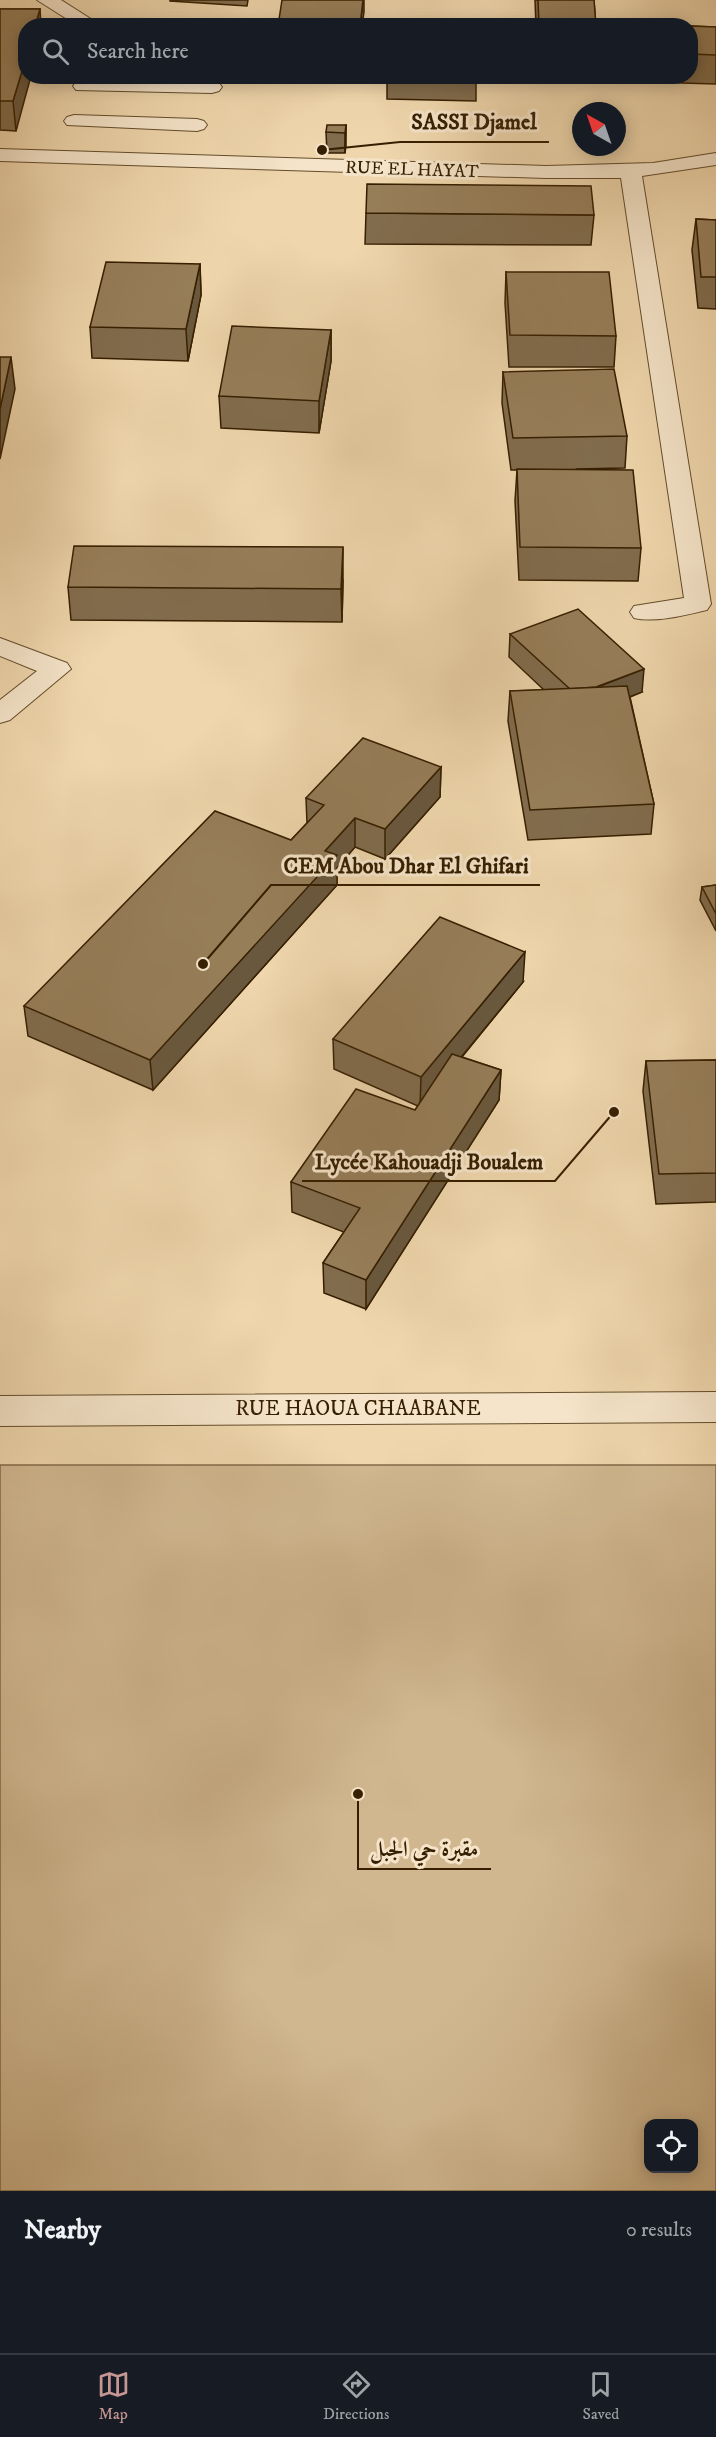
<!DOCTYPE html>
<meta charset="utf-8">
<style>
body{margin:0;font-family:"IM FELL DW Pica",Amiri,serif;background:#20242c;color:#f1f3f6}
.controls{position:absolute;right:18px;bottom:18px;display:grid;overflow:hidden;border-radius:12px;box-shadow:0 3px 15px #0003}
.controls button{width:54px;height:54px;display:grid;place-items:center;padding:0;border:0;border-bottom:2px solid #363941;background:#171b24;color:#f1f3f6;font:30px sans-serif}
.compass{position:absolute;left:572px;top:102px;width:54px;height:54px;border-radius:50%;background:#171b24;box-shadow:0 3px 15px #0003;rotate:320deg}
.list{margin:0;padding:0;list-style:none}
h2{display:flex;justify-content:space-between;align-items:center;height:78px;margin:0;padding:0 24px;font-size:26px}
h2 small{font-size:20px;font-weight:400;color:#9ea1a6}
.icon{flex:none;width:33px;height:33px;fill:none;stroke:currentColor;stroke-width:2;stroke-linecap:round;stroke-linejoin:round}
.map{position:relative;flex:none;width:716px;height:2191px;overflow:hidden}
.search{position:absolute;background:#171b24;box-shadow:0 3px 15px #0003;left:18px;right:18px;top:18px;height:66px;display:flex;align-items:center;gap:15px;box-sizing:border-box;padding:0 21px;border-radius:24px;color:#9ea1a6;font-size:22px}
.sheet{height:162px;background:#171b24}
nav{display:flex;justify-content:space-around;align-items:center;box-sizing:border-box;height:84px;border-top:2px solid #363941;background:#171b24;font-size:16px;color:#9ea1a6}
nav a{display:grid;justify-items:center;gap:3px}
nav .on{color:#c59692}
.map>svg:first-child{display:block}
.green{fill:#d0b78f;stroke:#836b48;stroke-width:1.5;fill-rule:evenodd}
.lines{fill:none;stroke-linecap:round;stroke-linejoin:round}
.minor-casing{stroke:#644d2b;stroke-width:2}
.minor{fill:#f5e4c9;fill-rule:evenodd}
.wall{fill:#816c4d;stroke:#361f00;stroke-width:1.5}
.shaded-wall{fill:#69583e;stroke:#361f00;stroke-width:1.5}
.building{fill:#967e59;stroke:#361f00;stroke-width:1.5}
.labels{text-anchor:middle;stroke-width:6;stroke-linejoin:round;paint-order:stroke}
.far-street-label{font-size:18px;fill:#361f00;stroke:#f5e4c9}
.street-label{font-size:21px;fill:#361f00;stroke:#f5e4c9}
.leader{fill:none;stroke:#361f00;stroke-width:2}
.callout-dot{fill:#361f00;stroke:#f5e4c9;stroke-width:2}
.callout-label{font-size:22px;text-anchor:middle;font-weight:bold;fill:#361f00;stroke:#f5e4c9;stroke-width:6;stroke-linejoin:round;paint-order:stroke}
</style>
<div class="map">
<svg width="716" height="2191" viewBox="0 0 716 2191">
<rect width="100%" height="100%" fill="#efd6ac"/>
<filter id="stains"><feTurbulence type="fractalNoise" baseFrequency=".00333" numOctaves="4"/><feColorMatrix values="0 0 0 0 .2 0 0 0 0 .09 0 0 0 0 .02 0 0 0 .5 -.17"/></filter>
<radialGradient id="worn" r=".72"><stop offset=".6" stop-color="#630" stop-opacity="0"/><stop offset="1" stop-color="#630" stop-opacity=".3"/></radialGradient>
<path class="green" d="M0,1465H716V2191H0ZM648,2124H694V2168H648Z"/>
<g class="lines">
<defs>
<g id="minor">
<path d="M37,0H61L102,26H78Z"/>
<path d="M83,80L212,81L219,83L222,87L219,91L212,93L76,90L73,86L76,82Z"/>
<path d="M74,115L197,119L204,121L207,125L204,129L197,131L67,125L64,121L67,117Z"/>
<path d="M0,149L546,166L653,163L716,153V165L642,176L711,604L707,610C686,615 655,623 634,618L630,612L634,606L684,598L621,178H546L0,161Z"/>
<path d="M0,638L67,663L71,669L10,720L0,723V700L37,671L0,656Z"/>
<path d="M716,1392V1422L0,1426V1396Z"/>
</g>
</defs>
<use href="#minor" class="minor-casing"/>
<use href="#minor" class="minor"/>
</g>
<g class="wall">
<path d="M170,0H248L247,6L170,1Z"/>
<path d="M535,0H594L596,26H536Z"/>
<path d="M0,9H40L16,131L0,130Z"/>
<path d="M690,26L716,27V84L647,82L646,76H690Z"/>
<path d="M476,76V101L387,99V79Z"/>
<path d="M346,125L345,153H327L326,132Z"/>
<path d="M366,213L594,215L591,245L365,244Z"/>
<path d="M696,219L716,220V309L698,308L692,250Z"/>
<path d="M200,264L201,295L188,361L92,358L90,327Z"/>
<path d="M506,272L616,336L614,367H509L505,303Z"/>
<path d="M331,330V361L319,433L221,428L219,396Z"/>
<path d="M503,372L627,436L625,468L577,469L641,548L638,581L519,580L515,501L517,470H511L502,403Z"/>
<path d="M343,580L342,622L71,620L68,587Z"/>
<path d="M510,634L642,692L630,697L654,804L651,834L528,840L508,721L510,691L544,690L509,657Z"/>
<path d="M441,767L440,797L385,859L355,847L337,868V885L153,1090L28,1036L24,1006L291,840L307,823L306,798Z"/>
<path d="M716,885V931L700,900L702,887Z"/>
<path d="M523,982L462,1057L501,1070L499,1100L366,1309L324,1293L323,1263L344,1232L292,1212L291,1182L415,1110L418,1106L334,1069L333,1039Z"/>
<path d="M716,1060V1202L656,1204L643,1091L646,1061Z"/>
</g>
<g class="shaded-wall">
<path d="M363,0H364V12L362,26H360Z"/>
<path d="M40,9L41,26H35Z"/>
<path d="M26,58V76H31L16,131L13,101Z"/>
<path d="M346,125V146L345,153V133Z"/>
<path d="M200,264L201,295L188,361L186,329Z"/>
<path d="M331,330V361L319,433V401Z"/>
<path d="M11,357L15,389L0,459V409Z"/>
<path d="M343,547V580L342,622L341,589Z"/>
<path d="M644,669L642,692L575,718L577,695Z"/>
<path d="M441,767L440,797L385,859V829Z"/>
<path d="M355,818V847L337,868V885L153,1090L150,1060L325,851Z"/>
<path d="M525,952L523,982L420,1107L421,1077Z"/>
<path d="M501,1070L499,1100L366,1309V1280Z"/>
</g>
<g class="building">
<path d="M282,0H363L360,26H278Z"/>
<path d="M538,0H594L596,26H539Z"/>
<path d="M0,9H40L35,26H26V58L13,101H0Z"/>
<path d="M690,26L716,27V55L690,54Z"/>
<path d="M387,76H476V81L387,79Z"/>
<path d="M327,125H346L345,133L326,132Z"/>
<path d="M367,184L591,186L594,215L366,213Z"/>
<path d="M696,219L716,220V277H701Z"/>
<path d="M106,262L200,264L186,329L90,327Z"/>
<path d="M506,272H609L616,336L510,335Z"/>
<path d="M232,326L331,330L319,401L219,396Z"/>
<path d="M0,357H11L0,409Z"/>
<path d="M614,369L627,436L513,438L503,372Z"/>
<path d="M517,469L633,470L641,548L520,547Z"/>
<path d="M74,546L343,547L341,589L68,587Z"/>
<path d="M578,609L644,669L596,687L570,689L510,634Z"/>
<path d="M627,686L654,804L530,810L510,691Z"/>
<path d="M363,738L441,767L385,829L355,818L325,851L337,855L150,1060L24,1006L215,811L291,840L324,805L306,798Z"/>
<path d="M716,885V914L702,887Z"/>
<path d="M440,917L525,952L421,1077L333,1039Z"/>
<path d="M452,1054L501,1070L366,1280L323,1263L360,1208L291,1182L356,1089L415,1110Z"/>
<path d="M716,1060V1173L659,1174L646,1061Z"/>
</g>
<g class="labels">
<g class="far-street-label">
<text transform="translate(412 169) rotate(2)" y="6">RUE EL HAYAT</text>
</g>
<g class="street-label">
<text x="358" y="1415">RUE HAOUA CHAABANE</text>
</g>
</g>
<path class="leader" d="M322 150L400 142H549M203 964L271 885H540M614 1112L555 1181H302M358 1794L358 1869H491"/>
<g class="callout-dot">
<circle cx="322" cy="150" r="6"/>
<circle cx="203" cy="964" r="6"/>
<circle cx="614" cy="1112" r="6"/>
<circle cx="358" cy="1794" r="6"/>
</g>
<g class="callout-label">
<text x="474" y="129">SASSI Djamel</text>
<text x="406" y="873">CEM Abou Dhar El Ghifari</text>
<text x="429" y="1169">Lycée Kahouadji Boualem</text>
<text x="424" y="1856">مقبرة حي الجبل</text>
</g>
<rect width="100%" height="100%" filter="url(#stains)"/>
<rect width="100%" height="100%" fill="url(#worn)"/>
</svg>
<div class="controls">
<button><svg class="icon" aria-label="locate" viewBox="0 0 24 24"><circle cx="12" cy="12" r="6"/><path d="M12 2v4M12 18v4M2 12h4M18 12h4"/></svg></button>
</div>
<svg class="compass" viewBox="-18 -18 36 36"><path d="M0-13l5 13h-10z" fill="#e53935"/><path d="M0 13l5-13h-10z" fill="#9ea1a6"/></svg>
<div class="search"><svg class="icon" aria-label="search" viewBox="0 0 24 24"><circle cx="10" cy="10" r="6"/><path d="M15 15l6 6"/></svg>Search here</div>
</div>
<section class="sheet">
<h2>Nearby<small>0 results</small></h2>
<ul class="list">
</ul>
</section>
<nav>
<a class="on"><svg class="icon" aria-label="map" viewBox="0 0 24 24"><path d="M3 6l6-2 6 2 6-2v14l-6 2-6-2-6 2zM9 4v14M15 6v14"/></svg>Map</a>
<a><svg class="icon" aria-label="directions" viewBox="0 0 24 24"><path d="M12 3l9 9-9 9-9-9zM9 14v-3h6M13 9l2 2-2 2"/></svg>Directions</a>
<a><svg class="icon" aria-label="saved" viewBox="0 0 24 24"><path d="M7 4h10v16l-5-4-5 4z"/></svg>Saved</a>
</nav>
